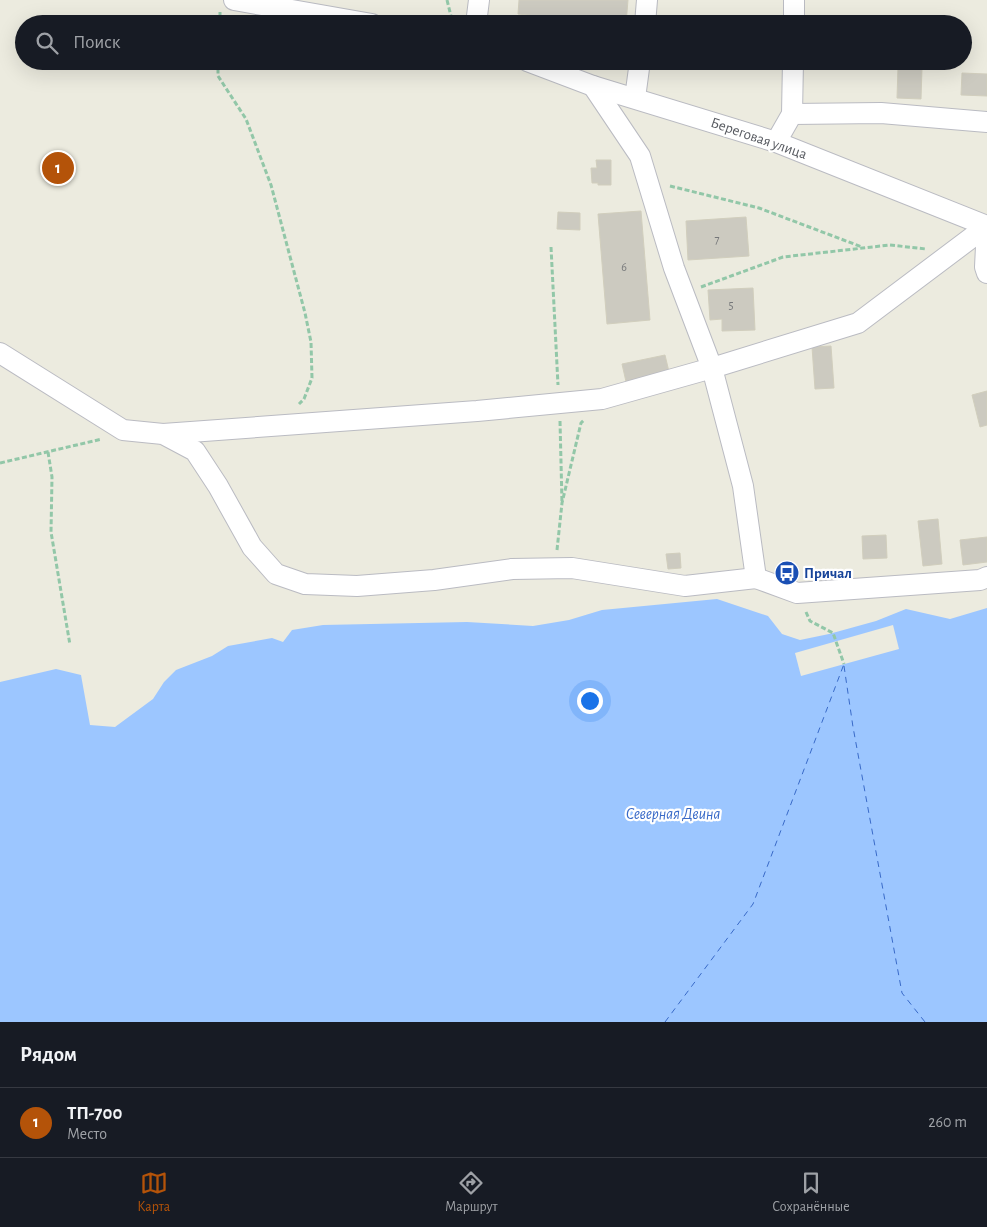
<!DOCTYPE html>
<html lang="ru">
<meta charset="utf-8">
<style>
body{margin:0;font-family:"Alegreya Sans",sans-serif;background:#20242c;color:#f1f3f6}
.you{position:absolute;left:589px;top:700px;width:18px;height:18px;margin:-12px;border:4px solid #fff;border-radius:50%;background:#1a73e8;box-shadow:0 0 0 8px #1a73e833}
.badge{display:grid;place-items:center;width:32px;height:32px;border-radius:50%;background:#b45309;color:#fff;font-size:16px;font-weight:700}
.pin{position:absolute;translate:-50% -50%;border:2px solid #fff;box-shadow:0 1px 5px #0006}
.list{margin:0;padding:0;list-style:none}
h2{display:flex;justify-content:space-between;align-items:center;height:65px;margin:0;padding:0 20px;font-size:21px}
h2 small{font-size:16px;font-weight:400;color:#9ea1a6}
.list li{display:grid;grid-template-columns:32px 1fr auto;gap:15px;align-items:center;box-sizing:border-box;height:70px;padding:0 20px;border-top:1px solid #363941}
.list b{display:block;font-size:19px;white-space:nowrap}
.list p{margin:0;font-size:16px;white-space:nowrap;color:#9ea1a6}
.list em{font-size:16px;font-style:normal;color:#9ea1a6}
.icon{flex:none;width:28px;height:28px;fill:none;stroke:currentColor;stroke-width:2;stroke-linecap:round;stroke-linejoin:round}
.map{position:relative;flex:none;width:987px;height:1022px;overflow:hidden}
.search{position:absolute;background:#171b24;box-shadow:0 5px 20px #0002;left:15px;right:15px;top:15px;height:55px;display:flex;align-items:center;gap:12px;box-sizing:border-box;padding:0 18px;border-radius:28px;color:#9ea1a6;font-size:19px}
.sheet{height:135px;background:#171b24}
nav{display:flex;justify-content:space-around;align-items:center;box-sizing:border-box;height:70px;border-top:1px solid #363941;background:#171b24;font-size:14px;color:#9ea1a6}
nav a{display:grid;justify-items:center;gap:2px}
nav .on{color:#b45309}
.map>svg:first-child{display:block}
.water{fill:#9cc6ff}
.pier{fill:#ecebdf}
.lines{fill:none;stroke-linecap:round;stroke-linejoin:round}
.ferry{stroke:#396ac8;stroke-width:1;stroke-dasharray:6 5;stroke-linecap:butt}
.building{fill:#cccac0;stroke:#d1cebd}
.minor-casing{stroke:#babbc2;stroke-width:22}
.path{stroke:#92c7a8;stroke-width:3;stroke-dasharray:5 2.5;stroke-linecap:butt}
.minor{stroke:#fff;stroke-width:20}
.labels{text-anchor:middle;stroke-width:4.5;stroke-linejoin:round;paint-order:stroke}
.number-label{font-size:12px;fill:#757779}
.street-label{font-size:15px;fill:#585b61;stroke:#fff}
.transit-label{font-size:15px;font-weight:bold;fill:#164399;stroke:#fff;text-anchor:start}
.water-label{font-size:16px;font-style:italic;fill:#396ac8;stroke:#fff}
</style>
<div class="map">
<svg width="987" height="1022" viewBox="0 0 987 1022">
<rect width="100%" height="100%" fill="#ecebdf"/>
<path class="water" d="M717,599L768,616L782,634L800,640L829,634L876,621L906,609L950,619L987,608V1022H0V682L56,669L81,675L90,725L115,727L153,699L164,682L176,670L212,656L228,646L272,638L283,642L292,630L323,625L467,622L533,626L569,620L602,610Z"/>
<path class="pier" d="M893,625L899,649L801,676L795,653Z"/>
<g class="lines">
<g class="ferry">
<path d="M844,666L853,727L902,993L925,1022"/>
<path d="M665,1022L753,904L844,664"/>
</g>
</g>
<g class="building">
<path d="M519,0H628L626,24H604L518,14Z"/>
<path d="M898,68H922L921,99L897,98Z"/>
<path d="M962,73L987,74V96L961,95Z"/>
<path d="M67,157L68,178L50,179L48,158Z"/>
<path d="M596,160H611V185H598V183H592L591,168H597Z"/>
<path d="M641,211L650,320L607,324L598,214Z"/>
<path d="M558,212L580,213V230L557,229Z"/>
<path d="M746,217L749,256L688,260L686,221Z"/>
<path d="M753,288L755,330L722,331V319L710,320L708,290Z"/>
<path d="M831,346L834,388L815,389L812,347Z"/>
<path d="M665,355L670,376L627,386L622,364Z"/>
<path d="M987,391V425L980,427L972,395Z"/>
<path d="M938,519L942,564L923,566L918,521Z"/>
<path d="M886,535L887,558L863,559L862,536Z"/>
<path d="M987,537V562L963,565L960,540Z"/>
<path d="M680,553L681,568L668,569L666,554Z"/>
</g>
<g class="lines">
<defs>
<g id="minor">
<path d="M234,0L372,24"/>
<path d="M476,24L479,0"/>
<path d="M645,24L647,0"/>
<path d="M794,24V0"/>
<path d="M527,61L593,86L776,142L987,226"/>
<path d="M593,86L640,156L674,268L712,368L743,486L756,578L797,593L980,580L987,577"/>
<path d="M635,98L640,61"/>
<path d="M792,114L881,113L987,122"/>
<path d="M776,142L792,114L793,61"/>
<path d="M987,226L985,267L987,273"/>
<path d="M0,353L123,430L163,434L195,451L218,486L252,547L276,574L305,584L357,586L434,580L512,569L572,568L685,586L756,578"/>
<path d="M163,434L477,411L602,399L712,368L858,323L987,226"/>
</g>
</defs>
<use href="#minor" class="minor-casing"/>
<g class="path">
<path d="M447,0L453,24"/>
<path d="M220,24V12"/>
<path d="M218,61V76L246,119L271,185L305,313L311,342L312,378L304,399L299,404"/>
<path d="M670,186L759,208L862,247"/>
<path d="M551,247L558,385"/>
<path d="M701,287L783,257L890,245L926,249"/>
<path d="M560,421L562,503"/>
<path d="M48,452L52,477L51,532L70,645"/>
<path d="M0,463L102,439"/>
<path d="M557,550L562,503L581,423L584,420"/>
<path d="M806,612L810,621L833,633L844,664"/>
</g>
<use href="#minor" class="minor"/>
</g>
<defs>
<symbol id="bus-disc" viewBox="-11 -11 22 22"><circle r="9.5" fill="#1a4fb4" stroke="#fff"/><path d="M-5-6H5V4H4V6H2V4H-2V6H-4V4H-5ZM-3.5-4V0h7V-4ZM-3.5 1.2v1.5H-2V1.2ZM2 1.2v1.5H3.5V1.2Z" fill="#fff"/></symbol>
</defs>
<g fill-rule="evenodd">
<use href="#bus-disc" x="773" y="559" width="28" height="28"/>
</g>
<g class="labels">
<g class="number-label">
<text x="717" y="243">7</text>
<text x="624" y="271">6</text>
<text x="731" y="309">5</text>
</g>
<g class="street-label">
<text transform="translate(759 138) rotate(19)" y="5">Береговая улица</text>
</g>
<g class="transit-label">
<text x="804" y="578">Причал</text>
</g>
<g class="water-label">
<text x="673" y="819">Северная Двина</text>
</g>
</g>
</svg>
<div class="you"></div>
<div class="pin badge" style="left:58px;top:168px">1</div>
<div class="search"><svg class="icon" aria-label="search" viewBox="0 0 24 24"><circle cx="10" cy="10" r="6"/><path d="M15 15l6 6"/></svg>Поиск</div>
</div>
<section class="sheet">
<h2>Рядом<small></small></h2>
<ul class="list">
<li><span class="badge">1</span><div><b>ТП-700</b><p>Место</p></div><em>260 m</em></li>
</ul>
</section>
<nav>
<a class="on"><svg class="icon" aria-label="map" viewBox="0 0 24 24"><path d="M3 6l6-2 6 2 6-2v14l-6 2-6-2-6 2zM9 4v14M15 6v14"/></svg>Карта</a>
<a><svg class="icon" aria-label="directions" viewBox="0 0 24 24"><path d="M12 3l9 9-9 9-9-9zM9 14v-3h6M13 9l2 2-2 2"/></svg>Маршрут</a>
<a><svg class="icon" aria-label="saved" viewBox="0 0 24 24"><path d="M7 4h10v16l-5-4-5 4z"/></svg>Сохранённые</a>
</nav>
